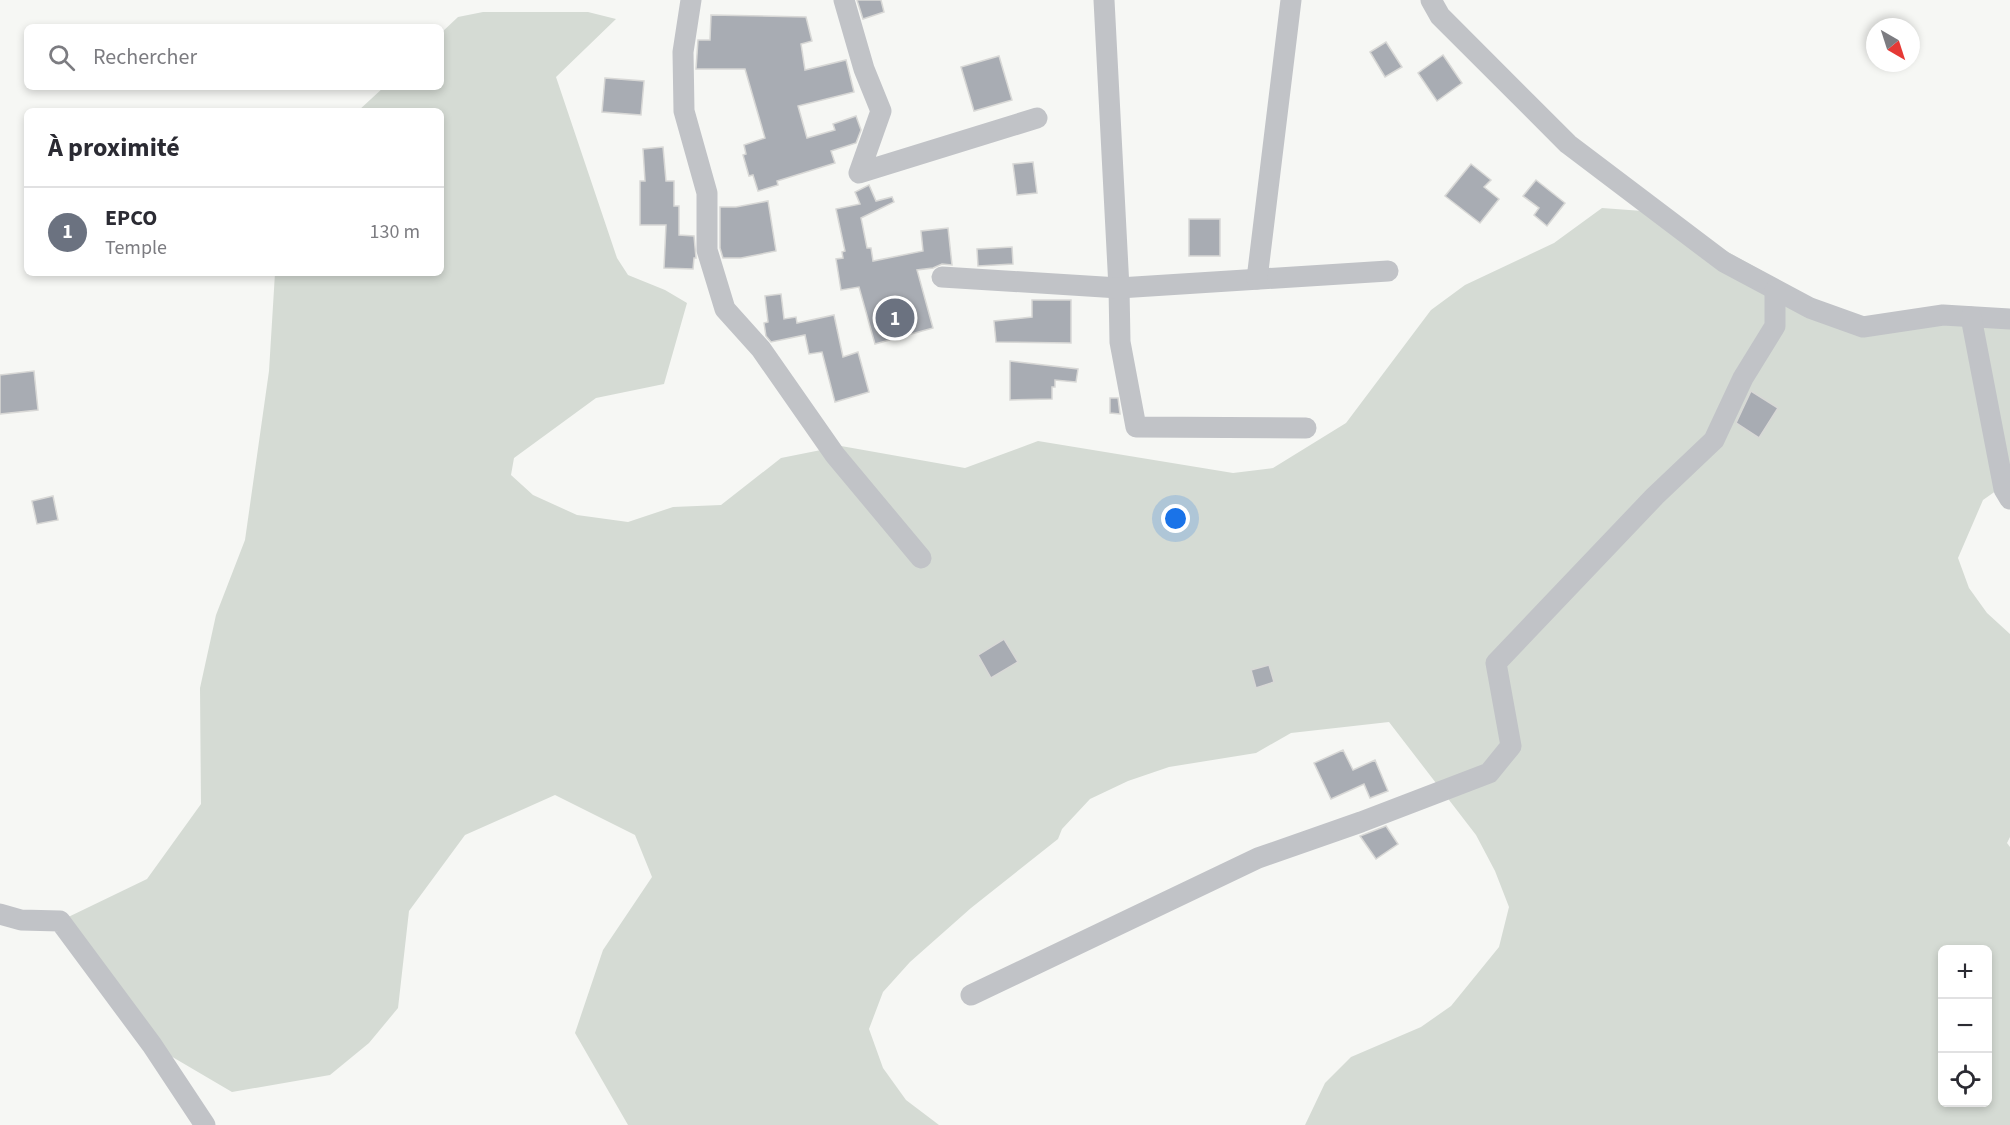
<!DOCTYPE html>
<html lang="fr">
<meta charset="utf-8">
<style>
body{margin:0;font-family:"Source Sans 3",sans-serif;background:#f7f7f7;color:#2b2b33}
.controls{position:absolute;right:18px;bottom:18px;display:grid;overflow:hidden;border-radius:9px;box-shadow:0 3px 9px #0003}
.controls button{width:54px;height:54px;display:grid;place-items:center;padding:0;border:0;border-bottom:2px solid #e1e1e2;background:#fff;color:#2b2b33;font:30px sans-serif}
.compass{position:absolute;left:1866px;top:18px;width:54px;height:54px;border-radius:50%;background:#fff;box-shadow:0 3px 9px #0003;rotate:141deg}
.you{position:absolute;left:1176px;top:519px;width:21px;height:21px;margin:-15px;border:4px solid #fff;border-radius:50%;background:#1a73e8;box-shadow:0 0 0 9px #1a73e833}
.badge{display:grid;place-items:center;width:39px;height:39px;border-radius:50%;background:#cc753e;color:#fff;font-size:20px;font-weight:700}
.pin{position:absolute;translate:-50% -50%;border:3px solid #fff;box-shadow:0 2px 6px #0006}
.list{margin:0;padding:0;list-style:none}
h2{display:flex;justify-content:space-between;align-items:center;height:78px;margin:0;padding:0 24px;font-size:26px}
h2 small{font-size:20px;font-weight:400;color:#7c7c81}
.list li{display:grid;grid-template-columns:39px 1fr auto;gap:18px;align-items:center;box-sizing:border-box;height:90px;padding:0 24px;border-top:2px solid #e1e1e2}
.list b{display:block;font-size:22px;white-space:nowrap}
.list p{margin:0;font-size:20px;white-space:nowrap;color:#7c7c81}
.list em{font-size:20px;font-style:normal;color:#7c7c81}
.icon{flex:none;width:33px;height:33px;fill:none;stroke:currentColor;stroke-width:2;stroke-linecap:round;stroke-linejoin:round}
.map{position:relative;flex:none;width:2010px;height:1125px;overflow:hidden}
.search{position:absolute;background:#fff;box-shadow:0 3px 9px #0003;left:24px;top:24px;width:420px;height:66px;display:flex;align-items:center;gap:15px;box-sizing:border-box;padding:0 21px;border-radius:9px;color:#7c7c81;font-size:22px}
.panel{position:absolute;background:#fff;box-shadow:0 3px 9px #0003;left:24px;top:108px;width:420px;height:168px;border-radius:9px}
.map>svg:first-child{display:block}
.green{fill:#d5dbd4;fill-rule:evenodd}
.building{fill:#a8acb3;stroke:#d8d8d6;stroke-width:1.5}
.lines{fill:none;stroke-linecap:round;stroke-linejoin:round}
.minor{stroke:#c1c3c7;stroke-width:21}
</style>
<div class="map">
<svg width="2010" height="1125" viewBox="0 0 2010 1125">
<rect width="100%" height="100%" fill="#f6f7f4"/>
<path class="green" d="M483,12H588L616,19L556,77L617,258L628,275L665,290L687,303L664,384L596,398L514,458L511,475L533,495L577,515L628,522L673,507L721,505L781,458L841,446L965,468L1038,441L1233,473L1273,468L1346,423L1431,310L1465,285L1554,243L1602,208L1656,212L1863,327L2010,319V481L1983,500L1958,558L1969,588L1987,613L2010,634V837L2007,843L2010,847V1125H1305L1325,1083L1351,1057L1421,1027L1451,1006L1499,947L1509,907L1495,871L1476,835L1389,722L1291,733L1256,753L1169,767L1128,781L1090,799L1062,829L1058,839L971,908L910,962L883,992L869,1029L883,1068L906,1100L939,1125H628L575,1033L603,950L652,877L635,835L555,795L465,835L409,911L398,1008L369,1043L330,1075L232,1092L152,1045L60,921L147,879L201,804L200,688L216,615L245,540L269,371L275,273H441V111H358L384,87H441V33L458,17ZM1942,950H1988V1102H1942Z"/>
<g class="building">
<path d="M857,0H881L884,12L863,19Z"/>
<path d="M711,15L806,17L812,41L801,44L805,70L846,60L854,92L798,106L807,138L835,130L833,124L856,116L861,130L856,143L831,151L835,163L777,181L778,185L758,191L753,175L749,176L743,155L746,154L744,145L765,138L745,69H696L698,40H710Z"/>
<path d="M1386,42L1402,67L1385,77L1370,52Z"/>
<path d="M1443,55L1462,83L1437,101L1418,73Z"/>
<path d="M999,56L1012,100L974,111L961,67Z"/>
<path d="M605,78L644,81L641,115L602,112Z"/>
<path d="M663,147L666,181H674V206H679V235L694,236L696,258H694L693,269L664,268L666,225H640V181H645L643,149Z"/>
<path d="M1033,162L1037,193L1017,195L1013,164Z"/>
<path d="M1471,164L1491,180L1484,187L1499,199L1480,223L1445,196Z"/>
<path d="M1536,180L1565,203L1547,226L1534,215L1539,208L1523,196Z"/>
<path d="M869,185L876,201L892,197L894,202L861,218L867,248H871L873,261L923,251L921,231L948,228L952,265L942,264L933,268L917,270L933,328L875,344L859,287L841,290L836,259L843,258L842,252L845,251L836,209L860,204L855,192Z"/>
<path d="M768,201L776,251L741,258H723L720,248V207H736Z"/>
<rect x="1189" y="219" width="31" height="37"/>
<path d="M1012,247L1013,264L978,266L977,249Z"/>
<path d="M781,294L784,319L796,317L797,323L834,315L843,357L858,352L869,392L835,402L822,352L809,354L805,335L771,342L766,336L764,323L768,322L765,296Z"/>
<path d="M1032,300H1071V343L996,342L994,321L1032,317Z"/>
<path d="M1010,361L1078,369L1076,382L1055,380V387H1052V399L1010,400Z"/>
<path d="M34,371L38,410L0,414V375Z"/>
<path d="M1751,391L1778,408L1759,438L1736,423Z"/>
<path d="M1110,398H1118L1120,414L1110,413Z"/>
<path d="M53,496L58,520L37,524L32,501Z"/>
<path d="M1004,639L1018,662L991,678L978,655Z"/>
<path d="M1269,665L1274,682L1256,688L1251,670Z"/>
<path d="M1343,750L1353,770L1375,760L1388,791L1370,798L1364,784L1331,799L1314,763Z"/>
<path d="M1386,826L1398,844L1376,859L1360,836Z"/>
</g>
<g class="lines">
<g class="minor">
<path d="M691,0L683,52L684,111L707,193V250L725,309L761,349L835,455L921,558"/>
<path d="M844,0L864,69L881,111L859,173L1037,118"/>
<path d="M1104,0L1119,288L1120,342L1136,427L1306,428"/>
<path d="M1431,0L1440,16L1568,144L1724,262L1810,308L1863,327L1943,315L2010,319"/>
<path d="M942,277L1119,288L1388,271"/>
<path d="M1257,279L1291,0"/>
<path d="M1971,317L2004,489L2010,499"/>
<path d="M0,914L21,920L60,921L152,1045L205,1125"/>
<path d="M971,995L1258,858L1361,822L1489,773L1511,746L1496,663L1655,496L1714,440L1743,378L1775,326V290"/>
</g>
</g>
</svg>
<div class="controls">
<button>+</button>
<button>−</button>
<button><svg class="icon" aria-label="locate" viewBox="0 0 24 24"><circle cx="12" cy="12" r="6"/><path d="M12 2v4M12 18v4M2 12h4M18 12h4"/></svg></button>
</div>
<svg class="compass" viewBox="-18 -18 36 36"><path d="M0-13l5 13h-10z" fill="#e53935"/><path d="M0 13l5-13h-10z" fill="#7c7c81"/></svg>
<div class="you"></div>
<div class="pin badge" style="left:895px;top:318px;background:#6b7280">1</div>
<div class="search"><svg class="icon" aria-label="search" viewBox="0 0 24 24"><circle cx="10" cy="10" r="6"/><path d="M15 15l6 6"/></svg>Rechercher</div>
<section class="panel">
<h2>À proximité<small></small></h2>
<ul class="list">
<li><span class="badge" style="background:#6b7280">1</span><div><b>EPCO</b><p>Temple</p></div><em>130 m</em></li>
</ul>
</section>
</div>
